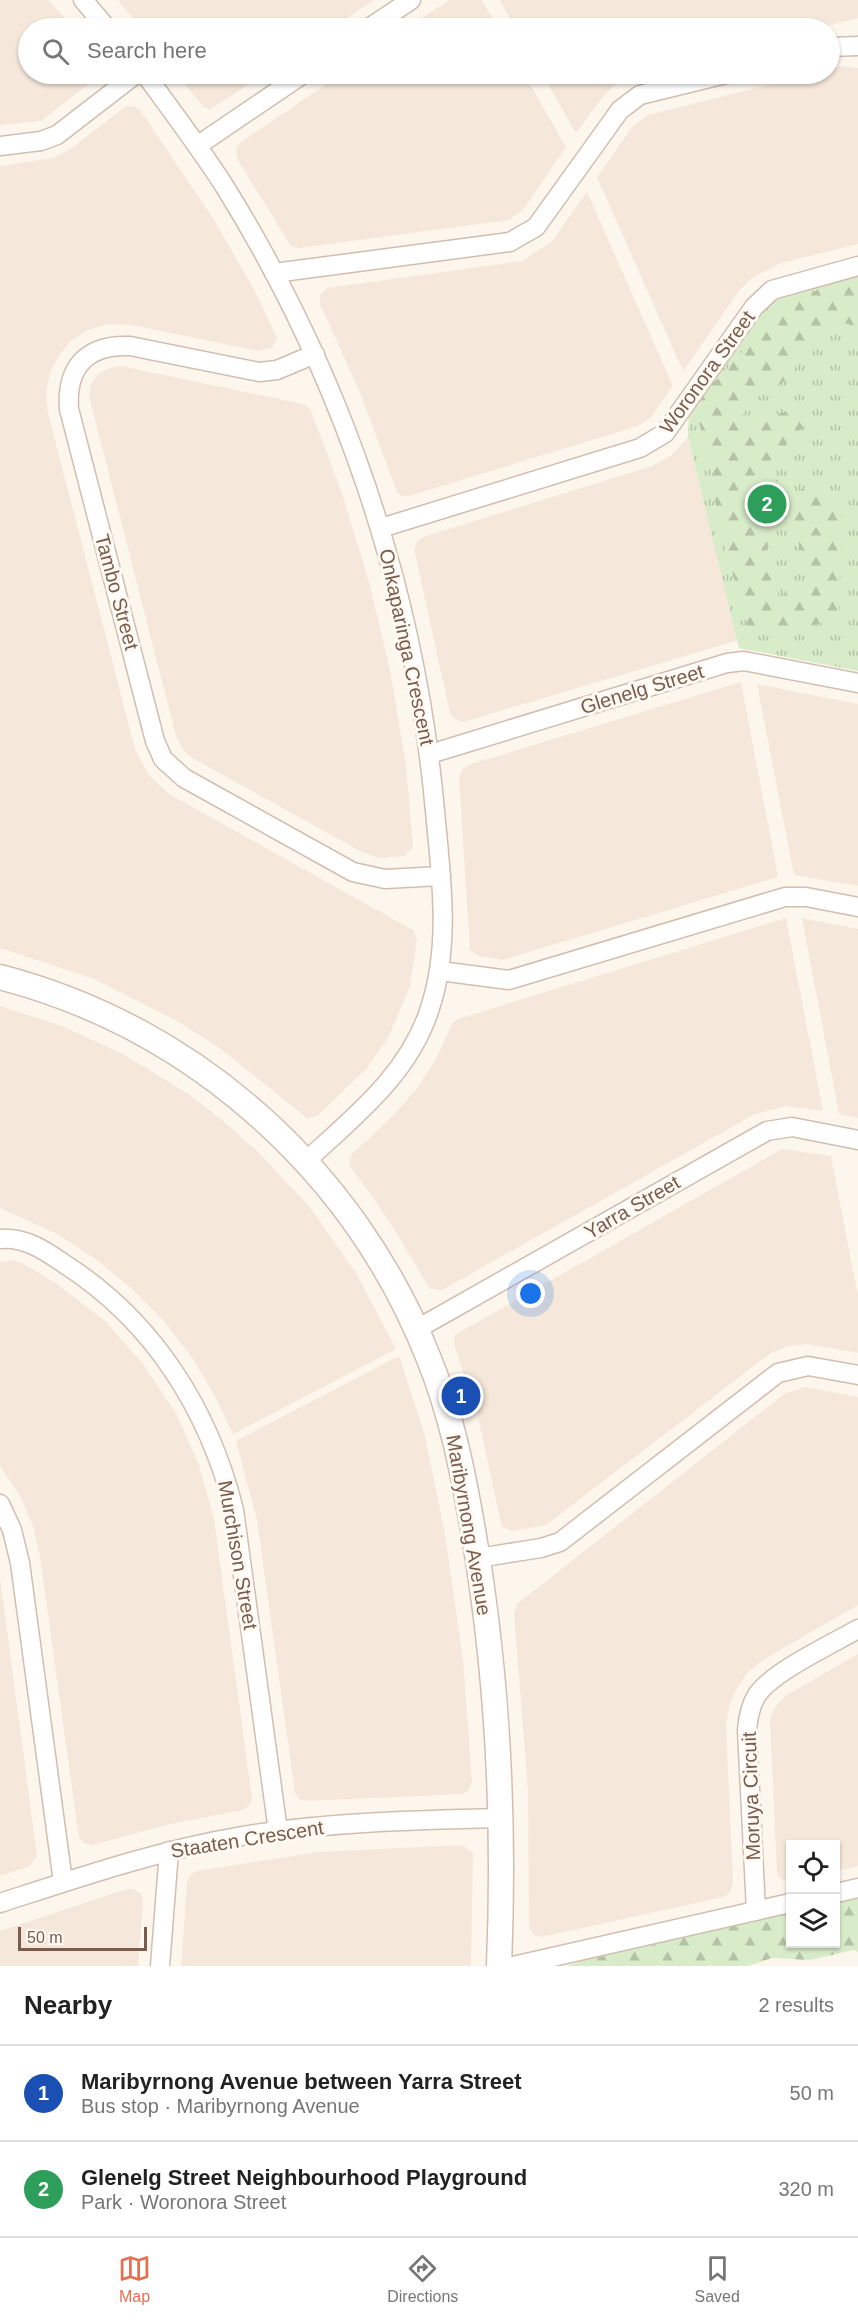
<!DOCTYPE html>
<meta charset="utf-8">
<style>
body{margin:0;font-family:Arial,sans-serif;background:#f2f2f2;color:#222}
.controls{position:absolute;right:18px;bottom:18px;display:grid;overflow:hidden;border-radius:0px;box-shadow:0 2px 4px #0004}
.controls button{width:54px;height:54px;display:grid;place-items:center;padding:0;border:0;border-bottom:2px solid #e0e0e0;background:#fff;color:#222;font:30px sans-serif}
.scale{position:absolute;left:18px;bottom:15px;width:129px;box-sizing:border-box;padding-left:6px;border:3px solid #7a5c4d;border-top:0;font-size:16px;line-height:21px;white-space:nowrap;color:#7a5c4d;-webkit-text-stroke:4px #fffaf3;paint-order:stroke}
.you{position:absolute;left:531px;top:1294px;width:21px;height:21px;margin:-15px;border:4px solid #fff;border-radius:50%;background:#1a73e8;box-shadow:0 0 0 9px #1a73e833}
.badge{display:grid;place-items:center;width:39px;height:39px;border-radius:50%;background:#e76f51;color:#fff;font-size:20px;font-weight:700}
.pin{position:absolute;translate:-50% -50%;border:3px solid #fff;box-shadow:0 2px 6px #0006}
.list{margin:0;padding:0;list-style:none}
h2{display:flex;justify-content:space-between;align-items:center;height:78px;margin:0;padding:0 24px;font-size:26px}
h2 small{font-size:20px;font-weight:400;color:#767676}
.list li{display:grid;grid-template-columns:39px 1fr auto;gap:18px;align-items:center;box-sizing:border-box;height:96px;padding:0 24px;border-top:2px solid #e0e0e0}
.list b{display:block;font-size:22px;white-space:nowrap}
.list p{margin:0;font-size:20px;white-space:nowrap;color:#767676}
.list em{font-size:20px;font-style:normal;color:#767676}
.icon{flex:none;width:33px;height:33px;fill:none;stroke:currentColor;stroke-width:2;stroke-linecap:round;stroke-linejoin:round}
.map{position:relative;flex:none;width:858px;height:1966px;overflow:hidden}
.search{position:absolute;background:#fff;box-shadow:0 2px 4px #0004;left:18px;right:18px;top:18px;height:66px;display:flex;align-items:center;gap:15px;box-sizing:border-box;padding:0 21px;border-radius:33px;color:#767676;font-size:22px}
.sheet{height:270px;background:#fff}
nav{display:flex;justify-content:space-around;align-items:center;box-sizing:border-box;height:84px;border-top:2px solid #e0e0e0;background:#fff;font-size:16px;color:#767676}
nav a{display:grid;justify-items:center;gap:3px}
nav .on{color:#e76f51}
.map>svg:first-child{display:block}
.residential{fill:#f5e8da}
.grass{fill:url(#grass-tufts)}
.forest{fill:url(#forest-firs)}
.park{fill:url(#park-crowns)}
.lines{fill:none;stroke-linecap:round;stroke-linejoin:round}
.minor-casing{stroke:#d1beb0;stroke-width:21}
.tertiary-casing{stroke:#d1beb0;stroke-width:27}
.minor{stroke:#fff;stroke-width:18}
.tertiary{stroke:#fff;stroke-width:24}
.labels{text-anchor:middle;stroke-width:6;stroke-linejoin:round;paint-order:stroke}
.street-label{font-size:20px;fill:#7a5c4d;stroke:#fffaf3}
</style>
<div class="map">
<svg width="858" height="1966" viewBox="0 0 858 1966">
<defs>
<pattern id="grass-tufts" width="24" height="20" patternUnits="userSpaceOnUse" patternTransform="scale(1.5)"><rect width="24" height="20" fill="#d8ecc9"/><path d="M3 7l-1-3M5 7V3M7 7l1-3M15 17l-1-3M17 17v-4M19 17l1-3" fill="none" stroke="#b4c2a5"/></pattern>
<pattern id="forest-firs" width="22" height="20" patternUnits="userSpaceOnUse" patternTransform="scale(1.5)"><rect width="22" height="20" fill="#d8ecc9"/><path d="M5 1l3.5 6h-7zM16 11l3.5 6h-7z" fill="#b4c2a5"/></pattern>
<pattern id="park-crowns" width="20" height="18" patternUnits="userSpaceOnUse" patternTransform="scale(1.5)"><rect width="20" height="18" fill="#d8ecc9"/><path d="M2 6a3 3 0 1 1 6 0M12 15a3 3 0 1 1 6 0" fill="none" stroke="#b4c2a5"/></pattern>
</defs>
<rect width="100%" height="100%" fill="#fdf6ec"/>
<g class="residential">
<path d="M0,0H48L74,28H28V74H101L41,121L0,125Z"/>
<path d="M118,0H374L332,28H141Z"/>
<path d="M449,0H482L498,28H407Z"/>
<path d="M499,0H858V18L818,28H516Z"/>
<path d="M840,66L858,68V244L781,263L752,278L740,290L683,371L597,177L633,126L648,115L812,74H830V69Z"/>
<path d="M177,74H265L210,109L203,107Z"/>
<path d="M341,74H524L566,147L524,209L509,220L299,248L291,246L237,159L236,148L241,142Z"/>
<path d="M542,74H640L618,83L605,94L576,133Z"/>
<path d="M133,106L140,110L216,223L257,295L277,338L272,348L259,351L132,325L107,324L88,330L71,341L58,357L50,373L46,393L48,413L135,749L148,774L169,794L413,930L417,938L410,986L388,1038L367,1068L317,1116L307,1118L221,1049L179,1022L94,979L0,948V166L53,158L72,148L125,107Z"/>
<path d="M587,192L673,386L651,417L638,426L409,496H402L397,492L361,395L320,304V295L327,288L522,261L552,241Z"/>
<path d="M121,366L303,404L310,408L342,493L370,585L391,675L406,765L413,847L405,856L380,858L364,853L194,759L184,751L176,736L89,396L91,384L98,374L110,368Z"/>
<path d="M688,437L739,640L463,722L455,719L450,713L414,549L417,542L423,537L652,466L672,455Z"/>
<path d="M741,682L778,877L502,960L478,956L470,950L459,778L462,770L468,765Z"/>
<path d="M757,684L858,704V886L794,875Z"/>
<path d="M786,918L823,1111L786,1106L755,1114L442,1290L430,1289L393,1227L349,1164L352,1154L395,1114L416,1089L437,1057L452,1024L458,1019Z"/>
<path d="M802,918L858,929V1118L839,1114Z"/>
<path d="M0,1006L62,1026L125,1055L193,1097L223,1121L256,1150L309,1206L356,1273L396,1349L233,1434L214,1394L190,1355L163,1320L131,1288L97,1260L59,1235L0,1208Z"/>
<path d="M782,1149L831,1156L858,1296V1353L808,1344L789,1346L771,1353L546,1525L513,1531L502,1527L478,1417L454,1344L455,1335Z"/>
<path d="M10,1260L22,1263L54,1282L105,1321L144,1365L176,1413L199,1465L214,1519L252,1798L249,1806L243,1810L166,1825L93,1845L85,1844L79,1838L40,1557L33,1526L20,1496L0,1466V1262Z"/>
<path d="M399,1356L425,1436L445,1534L463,1660L472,1781L469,1790L462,1794L307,1801L299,1799L295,1793L257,1520L236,1441Z"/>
<path d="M805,1387L858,1397V1605L763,1660L748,1672L738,1686L730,1703L726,1724L733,1883L730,1893L723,1897L542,1937L534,1935L529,1927L528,1791L514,1614L517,1604L784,1394Z"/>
<path d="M0,1578L37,1856L30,1866L0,1876Z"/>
<path d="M858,1654V1866L836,1871V1844H790V1881L782,1880L777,1874L770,1719L775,1707L785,1696Z"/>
<path d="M462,1845L473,1853L471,1966H181L187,1883L190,1875L197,1871L319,1852Z"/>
<path d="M127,1889H134L141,1894L143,1901L138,1966H0V1931Z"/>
</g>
<path class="grass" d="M858,272V671L739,648L688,437L689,414L759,311L777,293Z"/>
<g class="forest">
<path d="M858,283V326L839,322L794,354L796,375L759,396L737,420L770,417L816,401L806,424L784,447L788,462L760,479L746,484L743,500L753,524L775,530L764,553L776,570L778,596L809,587L794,522V491L824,485L841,519L839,619L786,632H749L717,518L713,475L699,422V399L775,317L815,291Z"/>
<path d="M858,1895V1952L854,1950L810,1960L772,1958L748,1966H567L591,1958L790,1910V1944H836V1900Z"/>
</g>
<path class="park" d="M780,479L784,482L786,518L760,524L755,513L750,510L747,498L752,495L753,487Z"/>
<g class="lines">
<defs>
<g id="minor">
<path d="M83,0L107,28"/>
<path d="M369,28L411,0"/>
<path d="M830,47L858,46"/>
<path d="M145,74C172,111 200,148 225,187C342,376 415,589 435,811C441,876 451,944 430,1008C410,1073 354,1117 306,1161"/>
<path d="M0,146L41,141L57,135L136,74"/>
<path d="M197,146L303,74"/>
<path d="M274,273L510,242L536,227L620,110L640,95L726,74"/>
<path d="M315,354L277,370L259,372L130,346C87,344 66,367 69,409L155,741L163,759L184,778L353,872L385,879L441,876"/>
<path d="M381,528L640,448L665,433L754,307L772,290L858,266"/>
<path d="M430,754L727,663L744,661L858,683"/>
<path d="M440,971L509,980L785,897H806L858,907"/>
<path d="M0,1239C25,1236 47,1252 66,1265C154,1322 209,1410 234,1510L278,1831"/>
<path d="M417,1329L767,1131L792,1127L858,1140"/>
<path d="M0,1504L12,1530L20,1563L63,1882"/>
<path d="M478,1558L541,1548L560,1542L778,1373L808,1366L858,1375"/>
<path d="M836,1893L858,1888"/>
<path d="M0,1903C80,1877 159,1850 242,1836C328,1822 415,1820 502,1818"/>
<path d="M756,1911L747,1730C748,1718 750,1706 757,1695C772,1672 832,1644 858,1629"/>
<path d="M160,1966L169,1851"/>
<path d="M513,1966L790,1903"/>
</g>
<path id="tertiary" d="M0,977C196,1028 355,1172 429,1359C451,1413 463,1472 473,1530C498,1674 505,1820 499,1966"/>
</defs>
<use href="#minor" class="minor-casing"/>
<use href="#tertiary" class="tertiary-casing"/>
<use href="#minor" class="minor"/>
<use href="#tertiary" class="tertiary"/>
</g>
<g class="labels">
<g class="street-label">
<text transform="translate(707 372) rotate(-54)" y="7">Woronora Street</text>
<text transform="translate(117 592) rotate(75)" y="7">Tambo Street</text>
<text transform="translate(407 647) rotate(78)" y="7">Onkaparinga Crescent</text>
<text transform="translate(642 689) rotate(-17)" y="7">Glenelg Street</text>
<text transform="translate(632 1207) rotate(-30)" y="7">Yarra Street</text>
<text transform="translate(469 1525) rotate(80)" y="7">Maribyrnong Avenue</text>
<text transform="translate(238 1555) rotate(80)" y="7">Murchison Street</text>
<text transform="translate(751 1796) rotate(-92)" y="7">Moruya Circuit</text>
<text transform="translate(247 1839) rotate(-9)" y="7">Staaten Crescent</text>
</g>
</g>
</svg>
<div class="controls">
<button><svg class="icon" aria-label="locate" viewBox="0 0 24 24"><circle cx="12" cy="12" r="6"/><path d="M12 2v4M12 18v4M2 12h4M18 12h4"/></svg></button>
<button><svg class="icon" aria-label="layers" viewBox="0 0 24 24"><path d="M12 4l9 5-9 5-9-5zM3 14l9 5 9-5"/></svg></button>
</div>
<div class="scale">50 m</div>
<div class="you"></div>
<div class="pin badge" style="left:461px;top:1396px;background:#1a4fb4">1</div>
<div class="pin badge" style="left:767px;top:504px;background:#2e9e5b">2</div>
<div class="search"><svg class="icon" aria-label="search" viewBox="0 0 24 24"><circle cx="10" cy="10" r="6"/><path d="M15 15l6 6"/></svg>Search here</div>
</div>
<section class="sheet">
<h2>Nearby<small>2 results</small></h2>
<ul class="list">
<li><span class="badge" style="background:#1a4fb4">1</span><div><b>Maribyrnong Avenue between Yarra Street</b><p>Bus stop · Maribyrnong Avenue</p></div><em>50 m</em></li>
<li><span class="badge" style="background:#2e9e5b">2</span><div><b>Glenelg Street Neighbourhood Playground</b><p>Park · Woronora Street</p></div><em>320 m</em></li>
</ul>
</section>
<nav>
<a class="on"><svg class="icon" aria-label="map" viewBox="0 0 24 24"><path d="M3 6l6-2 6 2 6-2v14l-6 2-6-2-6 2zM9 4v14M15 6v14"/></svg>Map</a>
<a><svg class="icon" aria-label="directions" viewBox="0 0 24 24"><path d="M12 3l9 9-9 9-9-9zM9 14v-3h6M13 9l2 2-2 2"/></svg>Directions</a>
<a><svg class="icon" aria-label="saved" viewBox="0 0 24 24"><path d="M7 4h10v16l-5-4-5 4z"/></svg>Saved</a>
</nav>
